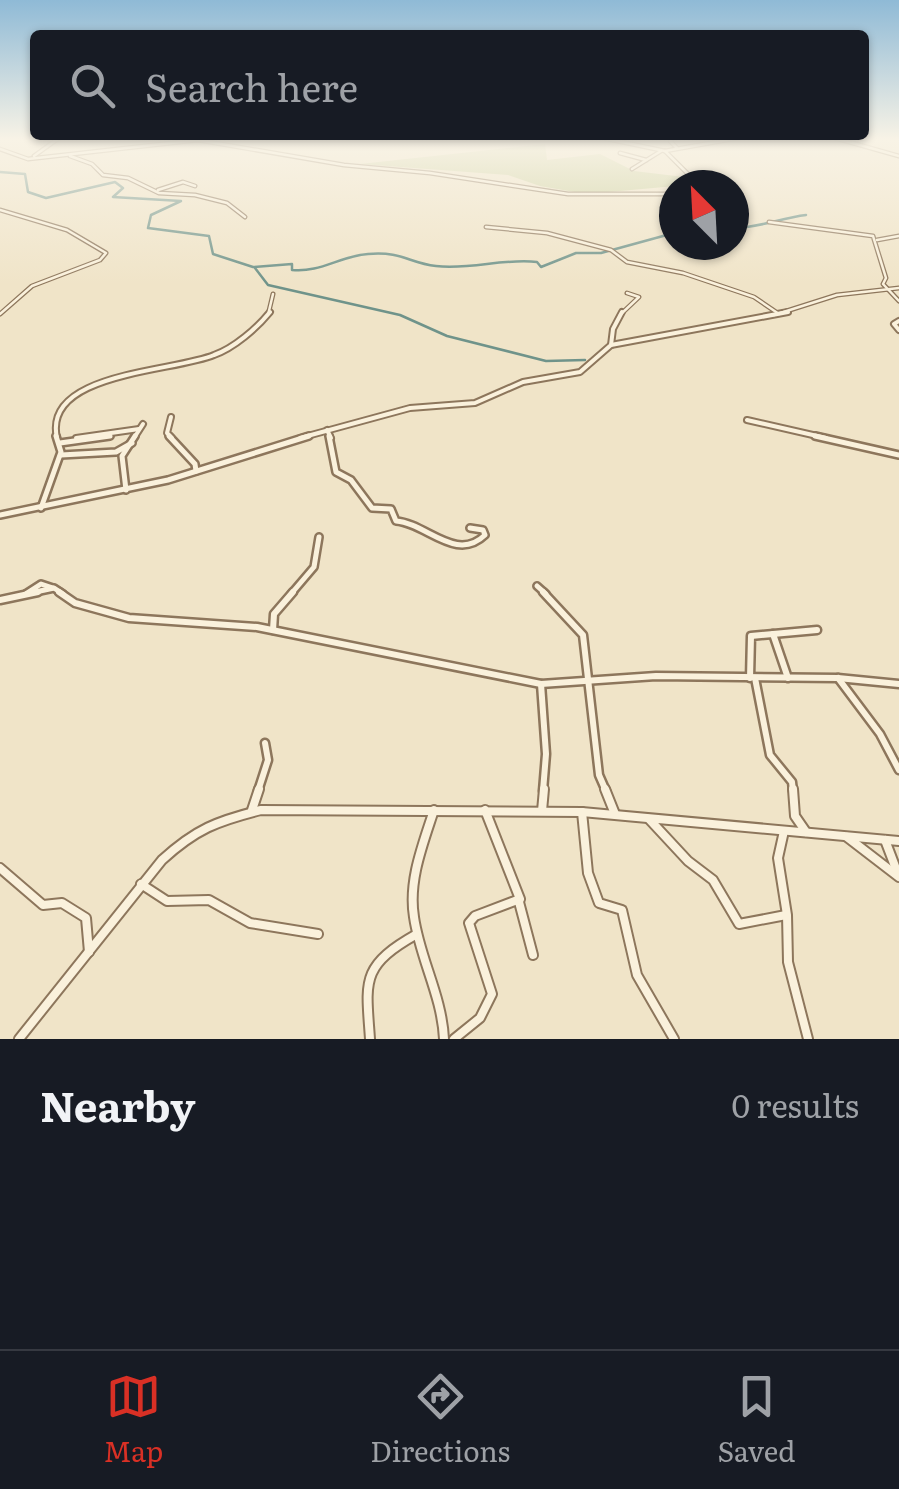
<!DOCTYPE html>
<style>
body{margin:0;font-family:Literata,serif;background:#242831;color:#f1f3f6}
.compass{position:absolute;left:659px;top:170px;width:90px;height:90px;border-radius:50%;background:#171b24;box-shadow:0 2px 8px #0004;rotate:336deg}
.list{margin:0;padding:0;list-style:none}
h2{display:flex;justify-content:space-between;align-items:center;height:130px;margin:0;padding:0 40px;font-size:42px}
h2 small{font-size:32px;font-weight:400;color:#9ea1a6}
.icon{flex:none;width:55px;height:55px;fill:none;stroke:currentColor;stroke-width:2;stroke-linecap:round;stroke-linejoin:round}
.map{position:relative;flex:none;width:899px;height:1039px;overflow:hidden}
.search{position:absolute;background:#171b24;box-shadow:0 2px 8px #0004;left:30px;right:30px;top:30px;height:110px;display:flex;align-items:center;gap:25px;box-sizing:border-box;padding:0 35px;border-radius:10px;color:#9ea1a6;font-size:38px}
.sheet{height:310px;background:#171b24}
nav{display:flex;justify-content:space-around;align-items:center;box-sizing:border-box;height:140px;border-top:2px solid #363941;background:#171b24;font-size:28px;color:#9ea1a6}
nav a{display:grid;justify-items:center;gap:5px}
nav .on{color:#d93025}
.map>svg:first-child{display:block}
.green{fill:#c9cf9b}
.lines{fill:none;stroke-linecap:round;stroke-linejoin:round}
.stream{stroke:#6f938a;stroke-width:2.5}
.street-far4-casing{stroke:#8d765c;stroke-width:5}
.street-far3-casing{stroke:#8d765c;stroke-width:8}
.street-far2-casing{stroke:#8d765c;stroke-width:10}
.street-far1-casing{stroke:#8d765c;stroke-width:11}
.street-casing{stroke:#8d765c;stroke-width:12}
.street-far4{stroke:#faf1dc;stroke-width:2.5}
.street-far3{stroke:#faf1dc;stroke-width:4}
.street-far2{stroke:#faf1dc;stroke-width:5}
.street-far1{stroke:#faf1dc;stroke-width:6}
.street{stroke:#faf1dc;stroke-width:8}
</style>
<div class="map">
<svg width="899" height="1039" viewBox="0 0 899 1039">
<rect width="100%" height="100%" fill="#f0e4c8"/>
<path class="green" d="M545,144L547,160L600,154L634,171L684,177L687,185L586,194L540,186L508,175L360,164Z"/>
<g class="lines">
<g class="stream">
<path d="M0,172L25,174L28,192L46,198L115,182L123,188L113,197L181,201L151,215L148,228L209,236L213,254L253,267L292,264V270C320,273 340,256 368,254C402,251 409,263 436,266C471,270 503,258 537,262L541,267L576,253H601L674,233"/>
<path d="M734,228C758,228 781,218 806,215"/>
<path d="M255,268L268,285L400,315L447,336L546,361L585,360"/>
</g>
<defs>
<g id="street-far4">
<path d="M138,138H159"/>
<path d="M347,138H369"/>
<path d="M603,138L665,151L738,138"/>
<path d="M673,138L670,141L677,148"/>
<path d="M835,138L899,156"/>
<path d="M0,149L28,159L198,140L344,165L430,173L568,194H674"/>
<path d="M665,151L687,173L690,185"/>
<path d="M620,153L646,160"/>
<path d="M34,156L59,138"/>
<path d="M70,156L92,164L103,175L128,178L159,193L195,195L227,203L245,217"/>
<path d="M632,169L661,151"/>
<path d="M158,190L183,182L195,186"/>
<path d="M0,210L67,230L106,253L100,260L32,286L0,314"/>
<path d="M769,222L873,236L886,278L883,284L899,301"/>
<path d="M486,227L547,233L611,250L627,262L683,273L754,297L779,314"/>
<path d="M877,240L899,236"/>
<path d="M268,315L273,294"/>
<path d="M620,315L639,297L627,293"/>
<path d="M774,315L837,295L899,288"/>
</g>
<g id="street-far3">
<path d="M899,321L894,324L899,330"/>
<path d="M611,345L613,329L622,312"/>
<path d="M171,417L167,433L172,438"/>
<path d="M747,420L826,438"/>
<path d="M327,430L331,438"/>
<path d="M57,438C42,372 174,372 214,355C234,348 257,328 270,312"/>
<path d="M76,438L139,429"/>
<path d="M134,438L143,424"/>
<path d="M300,438L410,408L475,403L523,382L580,372L611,345L788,312"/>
</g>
<g id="street-far2">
<path d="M169,436L195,464L196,471"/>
<path d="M329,436L336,472L351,480L372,508L391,509L396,521C426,523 456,563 485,535L483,530L470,528"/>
<path d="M815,436L899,455"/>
<path d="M60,443L110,436"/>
<path d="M61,455L116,452L132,443"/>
<path d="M126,490L122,456L135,436"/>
<path d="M41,508L61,452L56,436"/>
<path d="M0,515L168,480L309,436"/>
<path d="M537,586L546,594"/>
<path d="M27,593L41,584L53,588"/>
<path d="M26,594L54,588L63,594"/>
<path d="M291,594L314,567L319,537"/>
</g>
<g id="street-far1">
<path d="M59,592L75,603L129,618L257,627L541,684L656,676L838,678L899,684"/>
<path d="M543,592L583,635L599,775L606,791"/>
<path d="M0,600L38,592"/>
<path d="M273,630L274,614L293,592"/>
<path d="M773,634L788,678"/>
<path d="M750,678L751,636L817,630"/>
<path d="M755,678L770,755L792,782L793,791"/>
<path d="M838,678L880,734L899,770"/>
<path d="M541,684L546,754L543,791"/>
<path d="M258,791L268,760L265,743"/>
</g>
<g id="street">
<path d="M605,789L615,814"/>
<path d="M793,789L795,816L806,832"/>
<path d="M252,810L259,789"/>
<path d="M434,810C423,844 408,881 414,917C420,959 442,996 444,1039"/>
<path d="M542,811L544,789"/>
<path d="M582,812L588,873L599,903L622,910L637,975L674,1039"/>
<path d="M649,819L688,861L713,880L739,924L786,915"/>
<path d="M784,831L778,858L787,915L788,962L808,1039"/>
<path d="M847,837L899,877"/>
<path d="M885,840L898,874"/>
<path d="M0,868L43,905L62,903L86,918L89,952"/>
<path d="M141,884L167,901L209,900L250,923L318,934"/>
<path d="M519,902L533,955"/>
<path d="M19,1039L162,860C196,829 217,821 261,810L582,812L899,841"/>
<path d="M370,1039C366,981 360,966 417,934"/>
<path d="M454,1039L480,1018L492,994L469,923L475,916L520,899L485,810"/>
</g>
</defs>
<use href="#street-far4" class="street-far4-casing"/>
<use href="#street-far3" class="street-far3-casing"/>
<use href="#street-far2" class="street-far2-casing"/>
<use href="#street-far1" class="street-far1-casing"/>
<use href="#street" class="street-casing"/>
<use href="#street-far4" class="street-far4"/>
<use href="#street-far3" class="street-far3"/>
<use href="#street-far2" class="street-far2"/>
<use href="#street-far1" class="street-far1"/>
<use href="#street" class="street"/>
</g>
<linearGradient id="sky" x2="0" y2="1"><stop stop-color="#8fbad6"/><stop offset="0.49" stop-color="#f8f3e6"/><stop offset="1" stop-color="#f8f3e6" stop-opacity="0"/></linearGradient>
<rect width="899" height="284" fill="url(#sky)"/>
</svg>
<svg class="compass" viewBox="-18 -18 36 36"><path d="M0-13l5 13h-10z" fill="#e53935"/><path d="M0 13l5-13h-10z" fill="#9ea1a6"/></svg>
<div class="search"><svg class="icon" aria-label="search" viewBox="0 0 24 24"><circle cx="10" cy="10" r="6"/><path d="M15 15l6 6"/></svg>Search here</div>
</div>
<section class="sheet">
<h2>Nearby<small>0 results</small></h2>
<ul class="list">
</ul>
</section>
<nav>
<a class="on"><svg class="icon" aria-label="map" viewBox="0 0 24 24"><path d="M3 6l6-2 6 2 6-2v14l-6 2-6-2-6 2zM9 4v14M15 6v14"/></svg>Map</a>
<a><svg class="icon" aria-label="directions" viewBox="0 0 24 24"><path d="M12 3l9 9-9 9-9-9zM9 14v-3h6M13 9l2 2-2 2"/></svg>Directions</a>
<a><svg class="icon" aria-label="saved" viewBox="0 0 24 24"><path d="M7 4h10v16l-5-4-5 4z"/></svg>Saved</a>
</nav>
